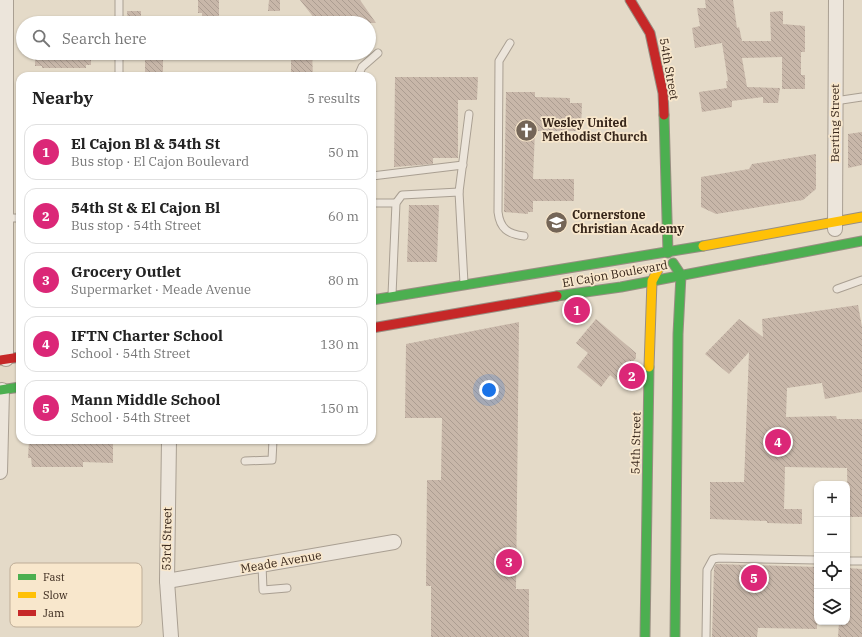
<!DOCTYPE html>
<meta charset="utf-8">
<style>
body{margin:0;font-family:"IBM Plex Serif",serif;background:#f2f2f2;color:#222}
.controls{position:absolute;right:12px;bottom:12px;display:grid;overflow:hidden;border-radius:8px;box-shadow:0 1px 3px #0004}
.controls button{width:36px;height:36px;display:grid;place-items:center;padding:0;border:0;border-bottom:1px solid #e0e0e0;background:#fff;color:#222;font:20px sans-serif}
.you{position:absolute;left:489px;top:390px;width:14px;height:14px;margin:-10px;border:3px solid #fff;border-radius:50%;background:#1a73e8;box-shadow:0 0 0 6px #1a73e833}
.badge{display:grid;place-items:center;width:26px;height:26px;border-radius:50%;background:#db2777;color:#fff;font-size:13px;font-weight:700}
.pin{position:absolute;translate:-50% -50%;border:2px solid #fff;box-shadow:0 1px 4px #0006}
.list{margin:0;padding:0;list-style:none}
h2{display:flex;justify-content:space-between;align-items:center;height:52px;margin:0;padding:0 16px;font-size:17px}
h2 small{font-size:13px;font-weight:400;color:#767676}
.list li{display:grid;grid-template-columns:26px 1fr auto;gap:12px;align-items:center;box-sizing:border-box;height:56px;margin:0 8px 8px;padding:0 8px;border:1px solid #e0e0e0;border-radius:12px}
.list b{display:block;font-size:15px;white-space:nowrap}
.list p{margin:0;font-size:13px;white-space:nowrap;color:#767676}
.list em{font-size:13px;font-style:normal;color:#767676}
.icon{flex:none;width:22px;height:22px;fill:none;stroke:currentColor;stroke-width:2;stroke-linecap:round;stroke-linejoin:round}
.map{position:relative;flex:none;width:862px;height:637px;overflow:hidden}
.search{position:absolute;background:#fff;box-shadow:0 1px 3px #0004;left:16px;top:16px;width:360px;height:44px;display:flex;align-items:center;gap:10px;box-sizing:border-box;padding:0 14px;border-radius:22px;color:#767676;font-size:15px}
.panel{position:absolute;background:#fff;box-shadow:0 1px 3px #0004;left:16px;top:72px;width:360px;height:372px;border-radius:12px}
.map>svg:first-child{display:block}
.building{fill:url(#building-back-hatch)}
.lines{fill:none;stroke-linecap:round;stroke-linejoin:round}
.lane-casing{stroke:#a99f92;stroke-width:9}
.street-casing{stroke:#a99f92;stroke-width:16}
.fast-casing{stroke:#988e82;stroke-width:11}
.slow-casing{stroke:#988e82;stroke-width:11}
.jam-casing{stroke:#988e82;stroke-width:11}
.lane{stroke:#ece5db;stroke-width:7}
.street{stroke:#ece5db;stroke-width:14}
.fast{stroke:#4caf50;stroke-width:9}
.slow{stroke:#ffc107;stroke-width:9}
.jam{stroke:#c62828;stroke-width:9}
.labels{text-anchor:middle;stroke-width:3.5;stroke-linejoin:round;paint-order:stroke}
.street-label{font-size:12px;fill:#37261a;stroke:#f8e7cc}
.poi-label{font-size:12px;font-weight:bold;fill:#37261a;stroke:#f8e7cc;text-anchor:start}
.key{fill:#f8e7cc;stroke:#bead97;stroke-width:1}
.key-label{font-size:11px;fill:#37261a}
</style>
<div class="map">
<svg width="862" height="637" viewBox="0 0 862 637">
<defs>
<pattern id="building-back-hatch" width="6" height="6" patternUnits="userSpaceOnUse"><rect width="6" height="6" fill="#c8b7a9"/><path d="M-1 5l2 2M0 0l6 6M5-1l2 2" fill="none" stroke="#ac9d91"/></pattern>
</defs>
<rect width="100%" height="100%" fill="#e4dac8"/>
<g class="building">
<path d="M198,0H219V23H202V13H198Z"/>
<path d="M269,0H280V11H268Z"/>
<path d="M300,0H360L376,23H318Z"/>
<path d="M705,0H733L737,28L739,27L742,41H771L770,12L783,11V24L805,26V52H801V75H805V89H782V57L742,58L747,87L780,88L778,103H763V97L732,101V107L702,112L699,92L727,88L726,81H728L722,43L695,48L692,28L700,26L697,8H706Z"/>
<path d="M127,11H141V23H128Z"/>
<path d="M35,53H91V65H86V68H42V66H35Z"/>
<rect x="145" y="53" width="18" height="23"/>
<path d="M291,53H312L313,76H291Z"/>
<path d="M395,77H478L477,100H458V158H433V164L394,167Z"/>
<path d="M506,92H535V97L570,98V103H582L581,131H535L533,179H574V201H533V212H528V214L504,212Z"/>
<path d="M862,132V165L848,168V134Z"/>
<path d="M816,154V189L803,200L716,214L701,207V177L749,169L752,164Z"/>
<path d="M409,205H439L437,262H407Z"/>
<path d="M858,305L862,327V392L825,399L822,383L787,388L786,417L836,416L837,419H862V517H848L847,468L785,467L784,509H802V524L767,523V521L710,519V482H744L749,352L729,374L705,354L739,319L763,337L762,319Z"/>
<path d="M596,319L636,353V358L616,380L610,375L601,387L577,367L588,353L576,343Z"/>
<path d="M519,322L516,589H529V637H431V586H426L427,480H441L442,418H405L406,344Z"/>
<path d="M29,440H113V463L83,462V467H32L31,458H28Z"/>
<path d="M716,564L817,567V629L758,628L757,637H712L714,568Z"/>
<path d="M847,568L862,569V637H838L839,622H847Z"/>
</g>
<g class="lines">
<defs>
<g id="lane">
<path d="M119,23V0"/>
<path d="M510,43L499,61L498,212C500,229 508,234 524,236"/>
<path d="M119,76V53"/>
<path d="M358,76L362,67L378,53"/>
<path d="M835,101L862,97"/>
<path d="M372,176L463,165"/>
<path d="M459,192L469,114"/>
<path d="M372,203H396"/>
<path d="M7,218H20"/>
<path d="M837,289L862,280"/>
<path d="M392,295L396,203L402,195L459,192L464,283"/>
<path d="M245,461L272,460L273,440"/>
<path d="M847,561H862"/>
<path d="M262,565L263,590L287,588"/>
<path d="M706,637L707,570L713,559L719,558L817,560"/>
</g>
<g id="street">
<path d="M835,229L836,0"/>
<path d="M6,359V0"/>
<path d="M169,440L167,581L171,637"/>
<path d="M0,472L2,390"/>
<path d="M167,581L394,542"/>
</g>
<g id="fast">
<path d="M664,115L668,253"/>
<path d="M673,263L681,275L678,334L675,637"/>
<path d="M557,296L621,287L862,241"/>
<path d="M372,300L703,246"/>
<path d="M0,390L20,387"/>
<path d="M645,637L649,367"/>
</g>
<g id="slow">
<path d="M703,246L862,217"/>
<path d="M649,367L652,281L659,268"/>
</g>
<g id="jam">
<path d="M630,0L650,33L663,93L664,115"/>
<path d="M372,328L557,296"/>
<path d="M0,360L20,357"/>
</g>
</defs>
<use href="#lane" class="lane-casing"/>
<use href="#street" class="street-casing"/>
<use href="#fast" class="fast-casing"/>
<use href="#slow" class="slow-casing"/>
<use href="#jam" class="jam-casing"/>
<use href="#lane" class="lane"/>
<use href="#street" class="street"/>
<use href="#fast" class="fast"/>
<use href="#slow" class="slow"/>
<use href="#jam" class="jam"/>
</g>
<defs>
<symbol id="church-disc" viewBox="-11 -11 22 22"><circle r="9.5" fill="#746557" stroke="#f8e7cc"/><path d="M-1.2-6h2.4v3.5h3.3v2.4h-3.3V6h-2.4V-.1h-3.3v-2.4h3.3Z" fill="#fff"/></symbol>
<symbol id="school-disc" viewBox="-11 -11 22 22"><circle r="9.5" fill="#746557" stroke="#f8e7cc"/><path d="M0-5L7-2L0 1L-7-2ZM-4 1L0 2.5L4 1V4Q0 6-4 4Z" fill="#fff"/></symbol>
</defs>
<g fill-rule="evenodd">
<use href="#church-disc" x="514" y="118" width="25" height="25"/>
<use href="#school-disc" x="544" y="210" width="25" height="25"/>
</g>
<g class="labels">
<g class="street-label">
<text transform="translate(669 69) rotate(80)" y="4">54th Street</text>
<text transform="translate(835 123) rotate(-90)" y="4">Berting Street</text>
<text transform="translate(615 274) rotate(-10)" y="4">El Cajon Boulevard</text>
<text transform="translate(636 443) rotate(-89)" y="4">54th Street</text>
<text transform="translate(167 539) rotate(-89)" y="4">53rd Street</text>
<text transform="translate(281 562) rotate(-10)" y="4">Meade Avenue</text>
</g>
<g class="poi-label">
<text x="542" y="127">Wesley United<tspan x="542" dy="14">Methodist Church</tspan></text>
<text x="572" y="219">Cornerstone<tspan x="572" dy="14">Christian Academy</tspan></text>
</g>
</g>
<rect x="10" y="563" width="132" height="64" rx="6" class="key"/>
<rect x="18" y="574" width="18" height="6" fill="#4caf50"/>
<rect x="18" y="592" width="18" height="6" fill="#ffc107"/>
<rect x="18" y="610" width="18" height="6" fill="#c62828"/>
<g class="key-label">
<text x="43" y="581">Fast</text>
<text x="43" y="599">Slow</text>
<text x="43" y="617">Jam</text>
</g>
</svg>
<div class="controls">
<button>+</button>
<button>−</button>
<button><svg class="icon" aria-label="locate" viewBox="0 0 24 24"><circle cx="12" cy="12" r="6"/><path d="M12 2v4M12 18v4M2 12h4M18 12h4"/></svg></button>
<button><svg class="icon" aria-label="layers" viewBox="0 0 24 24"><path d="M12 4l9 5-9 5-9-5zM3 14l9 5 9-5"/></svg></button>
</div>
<div class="you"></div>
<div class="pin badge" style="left:577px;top:310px">1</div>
<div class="pin badge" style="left:632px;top:376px">2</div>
<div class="pin badge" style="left:509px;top:562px">3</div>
<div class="pin badge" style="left:778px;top:442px">4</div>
<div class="pin badge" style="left:754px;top:578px">5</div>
<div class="search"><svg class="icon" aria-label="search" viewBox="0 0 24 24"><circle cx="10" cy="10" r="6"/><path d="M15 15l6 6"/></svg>Search here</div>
<section class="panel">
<h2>Nearby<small>5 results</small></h2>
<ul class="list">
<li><span class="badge">1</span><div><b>El Cajon Bl &amp; 54th St</b><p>Bus stop · El Cajon Boulevard</p></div><em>50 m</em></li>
<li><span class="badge">2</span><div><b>54th St &amp; El Cajon Bl</b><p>Bus stop · 54th Street</p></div><em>60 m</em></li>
<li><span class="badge">3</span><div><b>Grocery Outlet</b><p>Supermarket · Meade Avenue</p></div><em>80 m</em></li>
<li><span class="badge">4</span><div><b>IFTN Charter School</b><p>School · 54th Street</p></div><em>130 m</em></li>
<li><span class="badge">5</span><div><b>Mann Middle School</b><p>School · 54th Street</p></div><em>150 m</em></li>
</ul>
</section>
</div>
